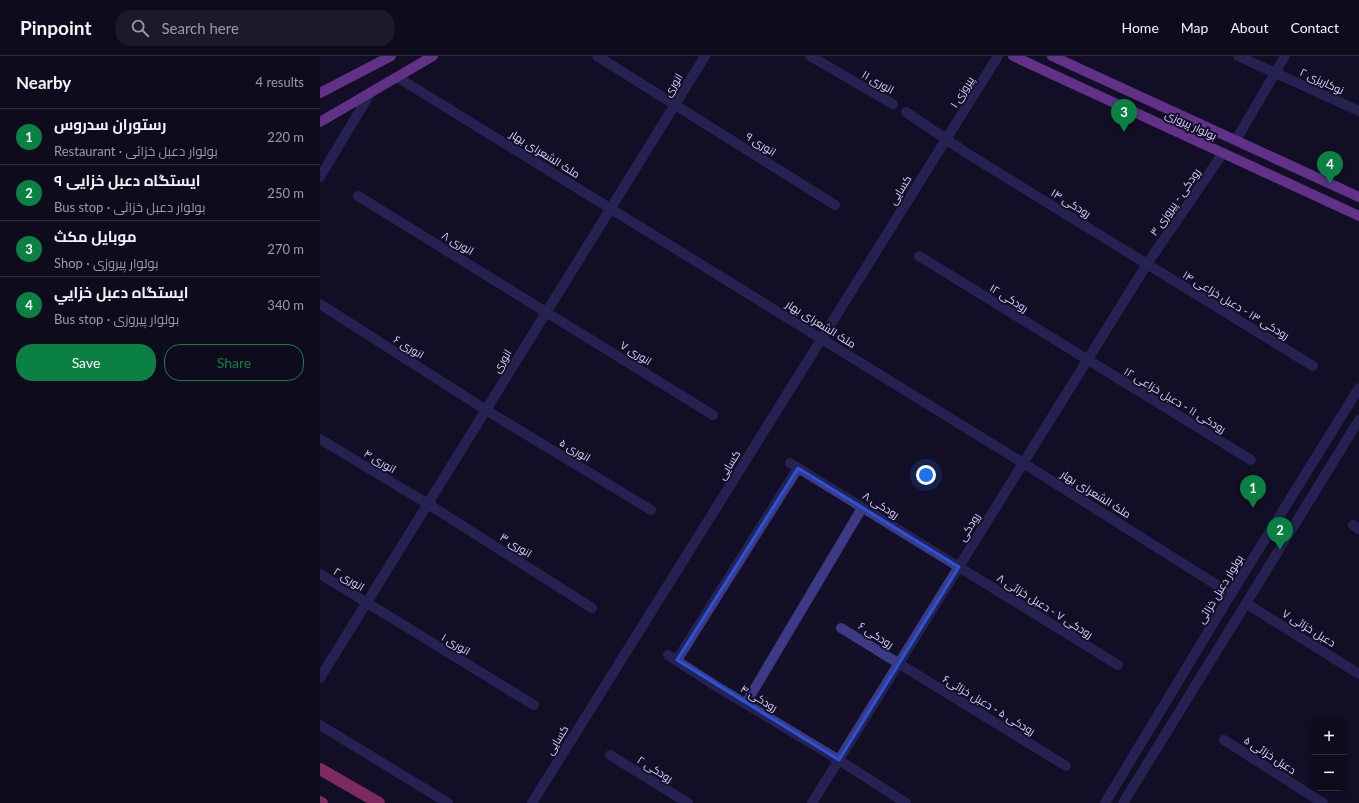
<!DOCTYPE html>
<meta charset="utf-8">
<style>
body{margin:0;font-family:Lato,Cairo,sans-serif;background:#1c1929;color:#f1f3f6}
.controls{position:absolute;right:12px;bottom:12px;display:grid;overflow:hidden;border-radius:8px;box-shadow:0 2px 6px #0003}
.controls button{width:36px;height:36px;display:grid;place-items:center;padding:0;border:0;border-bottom:1px solid #2e2b3b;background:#0e0b1c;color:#f1f3f6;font:20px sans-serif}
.you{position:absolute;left:606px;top:419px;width:14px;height:14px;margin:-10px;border:3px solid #fff;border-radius:50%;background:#1a73e8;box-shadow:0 0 0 6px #1a73e833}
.badge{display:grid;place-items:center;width:26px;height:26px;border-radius:50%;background:#0b8043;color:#fff;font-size:13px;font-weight:700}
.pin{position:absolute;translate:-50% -33px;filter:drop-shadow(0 1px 2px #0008)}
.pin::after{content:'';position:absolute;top:21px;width:14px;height:12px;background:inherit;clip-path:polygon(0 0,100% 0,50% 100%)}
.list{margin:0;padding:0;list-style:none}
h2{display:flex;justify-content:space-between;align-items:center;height:52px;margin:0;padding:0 16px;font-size:17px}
h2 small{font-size:13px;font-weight:400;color:#9b9ba3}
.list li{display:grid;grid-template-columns:26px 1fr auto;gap:12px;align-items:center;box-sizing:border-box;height:56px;padding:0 16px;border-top:1px solid #2e2b3b}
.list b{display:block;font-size:15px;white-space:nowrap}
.list p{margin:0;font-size:13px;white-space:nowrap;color:#9b9ba3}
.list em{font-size:13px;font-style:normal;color:#9b9ba3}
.actions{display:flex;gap:8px;padding:12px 16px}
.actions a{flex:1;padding:9px 0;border:1px solid #0b8043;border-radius:16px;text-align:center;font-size:14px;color:#0b8043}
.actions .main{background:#0b8043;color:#fff}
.icon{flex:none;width:22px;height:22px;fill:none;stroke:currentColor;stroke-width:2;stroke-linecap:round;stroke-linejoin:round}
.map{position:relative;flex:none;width:1039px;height:747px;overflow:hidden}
header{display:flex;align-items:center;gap:24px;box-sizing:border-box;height:56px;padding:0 20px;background:#0e0b1c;border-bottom:1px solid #2e2b3b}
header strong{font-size:19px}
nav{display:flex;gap:22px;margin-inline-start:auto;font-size:14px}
.search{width:280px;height:36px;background:#1c1929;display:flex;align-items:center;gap:10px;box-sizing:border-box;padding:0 14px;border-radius:16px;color:#9b9ba3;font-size:15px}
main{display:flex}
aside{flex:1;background:#0e0b1c}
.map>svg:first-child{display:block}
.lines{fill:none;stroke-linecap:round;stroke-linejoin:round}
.minor{stroke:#3d3a85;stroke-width:10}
.major{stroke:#c25bff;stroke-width:10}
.highway{stroke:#ff4fa3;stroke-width:12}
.marked{fill:none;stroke:#2655da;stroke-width:3;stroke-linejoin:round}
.labels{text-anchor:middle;stroke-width:4;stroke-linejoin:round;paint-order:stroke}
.street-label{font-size:11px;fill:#d9d4ff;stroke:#130f26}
</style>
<header>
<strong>Pinpoint</strong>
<div class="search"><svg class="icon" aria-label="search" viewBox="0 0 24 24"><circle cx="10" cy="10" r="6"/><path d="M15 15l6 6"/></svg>Search here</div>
<nav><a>Home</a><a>Map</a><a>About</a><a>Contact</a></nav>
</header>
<main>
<aside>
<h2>Nearby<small>4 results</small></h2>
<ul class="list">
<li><span class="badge">1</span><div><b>رستوران سدروس</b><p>Restaurant · بولوار دعبل خزائی</p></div><em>220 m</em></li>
<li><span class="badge">2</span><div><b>ایستگاه دعبل خزایی ۹</b><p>Bus stop · بولوار دعبل خزائی</p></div><em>250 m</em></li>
<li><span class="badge">3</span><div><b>موبایل مکث</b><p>Shop · بولوار پیروزی</p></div><em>270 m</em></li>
<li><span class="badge">4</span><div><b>ايستگاه دعبل خزايي</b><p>Bus stop · بولوار پیروزی</p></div><em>340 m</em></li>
</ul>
<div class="actions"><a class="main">Save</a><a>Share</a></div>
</aside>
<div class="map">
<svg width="1039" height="747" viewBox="0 0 1039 747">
<rect width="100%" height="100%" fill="#130f26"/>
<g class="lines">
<g class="minor">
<path d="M277,0L515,149"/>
<path d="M490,0L573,48"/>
<path d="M918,0L1039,55"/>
<path d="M77,21L703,407L911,538"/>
<path d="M586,56L648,98L993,310"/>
<path d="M916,84L965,0"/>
<path d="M0,121L51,36"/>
<path d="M38,140L393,359"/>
<path d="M599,200L931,404"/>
<path d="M0,248L166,354L331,454"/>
<path d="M0,383L108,448L272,552"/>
<path d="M470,407L798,609"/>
<path d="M1033,469L1039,473"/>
<path d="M0,518L214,649"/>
<path d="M927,548L1039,618"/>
<path d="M521,572L746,710"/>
<path d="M348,599L396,630L519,704L586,747"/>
<path d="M357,604L478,412"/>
<path d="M0,622L385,0"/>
<path d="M426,647L542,452"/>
<path d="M0,669L128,747"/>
<path d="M904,684L1003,747"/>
<path d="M290,699L368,747"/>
<path d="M212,747L678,0"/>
<path d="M492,747L827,208L903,97"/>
<path d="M785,747L911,538L1039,332"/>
<path d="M803,747L1039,364"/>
</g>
<g class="major">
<path d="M693,0L1039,160"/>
<path d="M732,0L1039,141"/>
<path d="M0,37L71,0"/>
<path d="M0,66L113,0"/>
</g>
<g class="highway">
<path d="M0,713L59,747"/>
<path d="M0,746L2,747"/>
</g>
</g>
<path d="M0 0H1039V747H0ZM478,412L639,511L519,704L357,604Z" fill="#130f26" fill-opacity=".55" fill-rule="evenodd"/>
<path class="marked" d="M478,412L639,511L519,704L357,604Z"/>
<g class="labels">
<g class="street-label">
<text transform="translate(1002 25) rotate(25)" y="4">نوکاریزی ۲</text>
<text transform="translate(558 26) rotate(30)" y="4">انوری ۱۱</text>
<text transform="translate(353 29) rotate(-58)" y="4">انوری</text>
<text transform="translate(642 36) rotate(-58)" y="4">پیروزی ۱</text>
<text transform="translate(871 69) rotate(25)" y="4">بولوار پیروزی</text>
<text transform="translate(441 88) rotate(32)" y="4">انوری ۹</text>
<text transform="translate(225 98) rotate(32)" y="4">ملک الشعرای بهار</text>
<text transform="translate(580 134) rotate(-58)" y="4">کسایی</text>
<text transform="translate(855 146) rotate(-55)" y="4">رودکی - پیروزی ۳</text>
<text transform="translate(751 147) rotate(32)" y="4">رودکی ۱۴</text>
<text transform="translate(138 187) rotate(31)" y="4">انوری ۸</text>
<text transform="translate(689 242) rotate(32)" y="4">رودکی ۱۲</text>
<text transform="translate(916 249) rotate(31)" y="4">رودکی ۱۳ - دعبل خزاعی ۱۴</text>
<text transform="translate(501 268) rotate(32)" y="4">ملک الشعرای بهار</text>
<text transform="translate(89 291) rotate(32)" y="4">انوری ۶</text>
<text transform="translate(316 297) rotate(32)" y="4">انوری ۷</text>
<text transform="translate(182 305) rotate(-58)" y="4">انوری</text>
<text transform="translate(855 344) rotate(31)" y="4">رودکی ۱۱ - دعبل خزاعی ۱۲</text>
<text transform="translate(255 394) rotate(31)" y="4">انوری ۵</text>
<text transform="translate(60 405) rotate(31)" y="4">انوری ۴</text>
<text transform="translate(409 409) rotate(-58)" y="4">کسایی</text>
<text transform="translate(776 438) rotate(32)" y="4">ملک الشعرای بهار</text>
<text transform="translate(561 449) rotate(32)" y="4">رودکی ۸</text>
<text transform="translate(649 471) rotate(-58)" y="4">رودکی</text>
<text transform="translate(196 489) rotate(32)" y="4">انوری ۳</text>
<text transform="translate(29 523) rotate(32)" y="4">انوری ۲</text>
<text transform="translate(900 533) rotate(-59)" y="4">بولوار دعبل خزائی</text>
<text transform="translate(725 550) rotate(32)" y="4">رودکی ۷ - دعبل خزائی ۸</text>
<text transform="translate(989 572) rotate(32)" y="4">دعبل خزائی ۷</text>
<text transform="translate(556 579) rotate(32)" y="4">رودکی ۶</text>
<text transform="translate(136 588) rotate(31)" y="4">انوری ۱</text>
<text transform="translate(439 642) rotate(31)" y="4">رودکی ۴</text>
<text transform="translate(669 649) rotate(31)" y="4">رودکی ۵ - دعبل خزائی۶</text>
<text transform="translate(237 684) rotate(-58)" y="4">کسایی</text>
<text transform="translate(950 699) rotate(33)" y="4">دعبل خزائی ۵</text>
<text transform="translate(335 713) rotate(32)" y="4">رودکی ۲</text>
</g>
</g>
</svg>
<div class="controls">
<button>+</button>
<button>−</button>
</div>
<div class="you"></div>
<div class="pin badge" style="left:933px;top:452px">1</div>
<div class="pin badge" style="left:960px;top:494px">2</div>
<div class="pin badge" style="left:804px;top:76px">3</div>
<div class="pin badge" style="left:1010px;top:128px">4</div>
</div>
</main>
